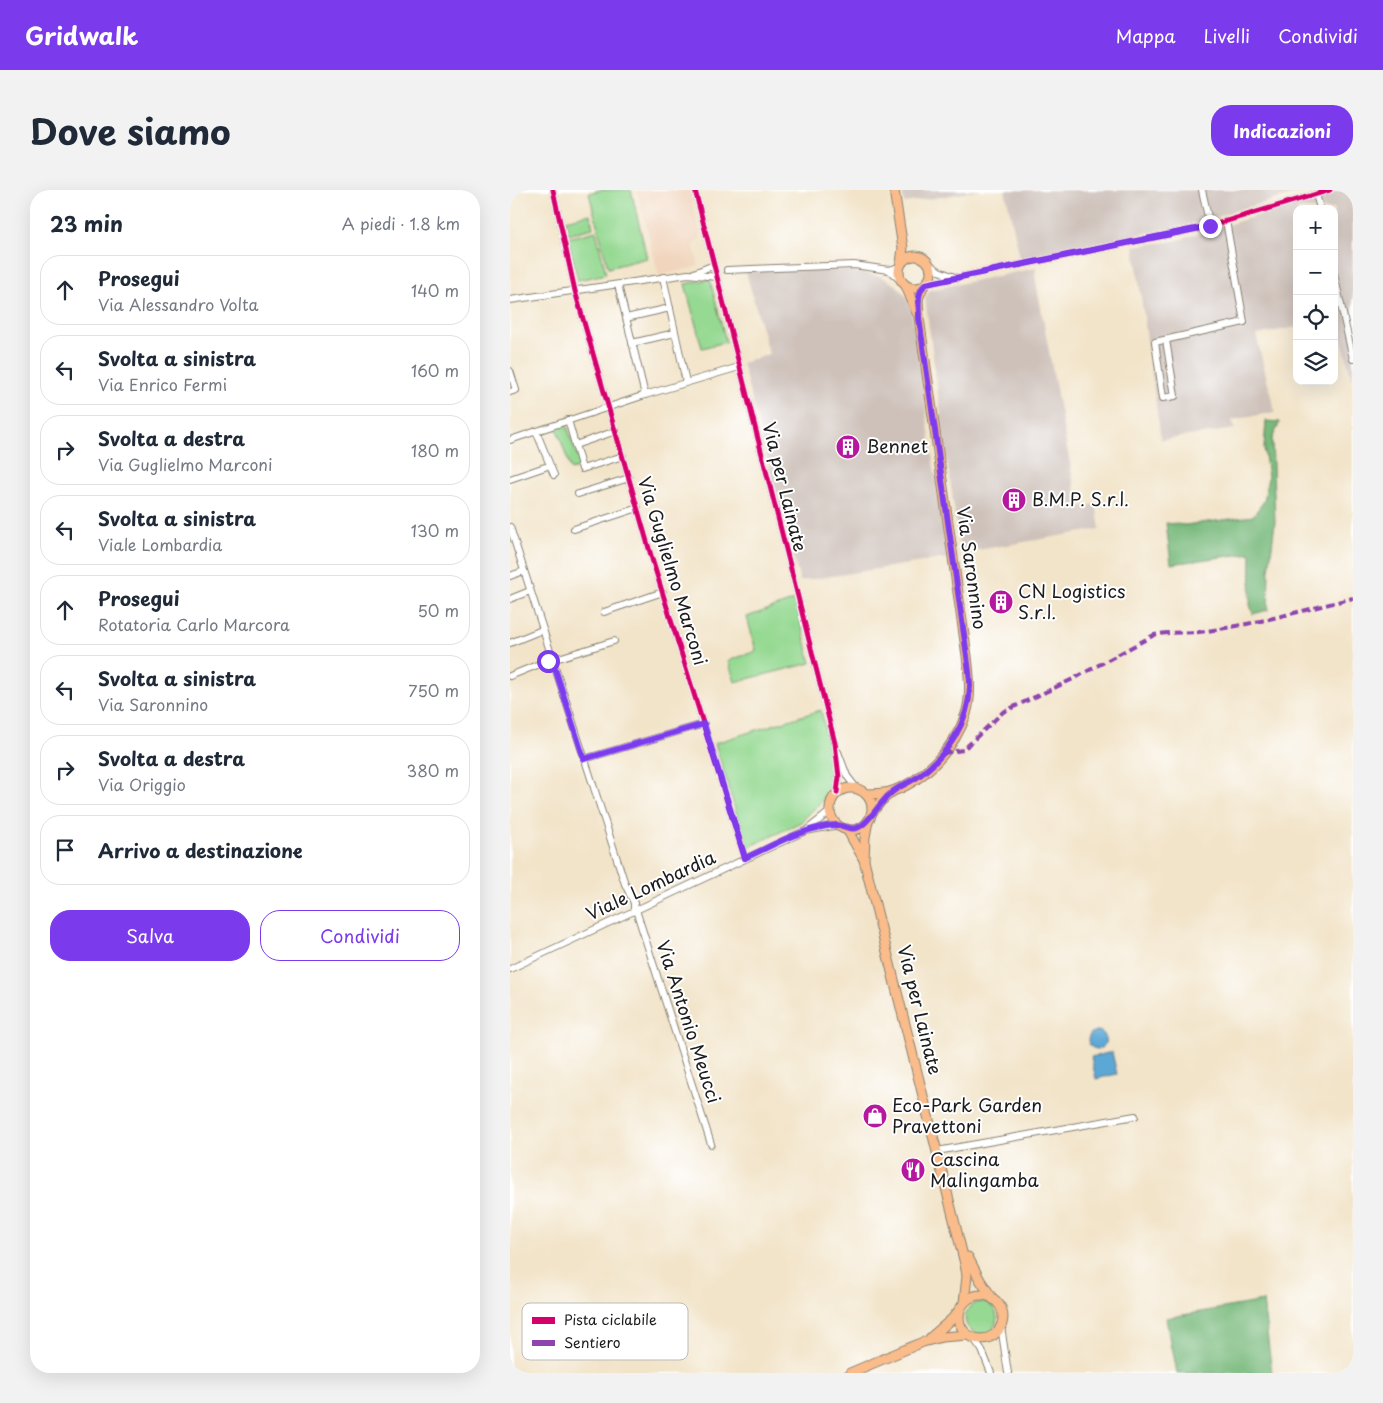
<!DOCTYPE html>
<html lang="it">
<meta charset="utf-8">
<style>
body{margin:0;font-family:"Playpen Sans",sans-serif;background:#f2f2f3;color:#1f2937}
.controls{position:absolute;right:15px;top:15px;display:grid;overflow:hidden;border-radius:10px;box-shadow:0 5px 20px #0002}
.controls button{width:45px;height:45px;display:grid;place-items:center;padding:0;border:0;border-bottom:1px solid #e0e1e3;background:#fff;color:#1f2937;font:25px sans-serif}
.stop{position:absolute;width:15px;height:15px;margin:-11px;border:4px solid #7c3aed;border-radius:50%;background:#fff}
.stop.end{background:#7c3aed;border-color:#fff;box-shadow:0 1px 5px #0008}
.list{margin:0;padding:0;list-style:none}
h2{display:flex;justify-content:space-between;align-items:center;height:65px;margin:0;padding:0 20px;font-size:21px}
h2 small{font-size:16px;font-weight:400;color:#747a83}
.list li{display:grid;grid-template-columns:32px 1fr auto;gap:15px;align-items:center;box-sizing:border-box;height:70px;margin:0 10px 10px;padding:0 10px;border:1px solid #e0e1e3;border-radius:20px}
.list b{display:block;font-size:19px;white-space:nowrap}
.list p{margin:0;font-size:16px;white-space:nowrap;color:#747a83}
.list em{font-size:16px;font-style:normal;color:#747a83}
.actions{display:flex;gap:10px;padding:15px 20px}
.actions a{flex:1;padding:11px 0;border:1px solid #7c3aed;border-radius:20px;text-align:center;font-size:18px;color:#7c3aed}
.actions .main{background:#7c3aed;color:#fff}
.icon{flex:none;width:28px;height:28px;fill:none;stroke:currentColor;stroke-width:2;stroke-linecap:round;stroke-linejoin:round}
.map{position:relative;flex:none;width:843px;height:1183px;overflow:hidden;border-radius:20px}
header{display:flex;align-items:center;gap:30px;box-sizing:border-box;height:70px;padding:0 25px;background:#7c3aed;color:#fff}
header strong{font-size:24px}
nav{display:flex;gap:28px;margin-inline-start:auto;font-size:18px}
.intro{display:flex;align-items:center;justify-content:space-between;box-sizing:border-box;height:120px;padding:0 30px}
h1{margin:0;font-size:35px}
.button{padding:12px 22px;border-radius:20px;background:#7c3aed;color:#fff;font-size:18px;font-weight:700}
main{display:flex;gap:30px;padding:0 30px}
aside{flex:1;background:#fff;border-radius:20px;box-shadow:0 5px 20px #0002}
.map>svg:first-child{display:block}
.built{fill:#f1d5bd}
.industrial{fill:#cec1ba}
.green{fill:#95d992;stroke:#587a57}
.forest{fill:#78b97c;stroke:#4a6a4c}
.water{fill:#5ca7d4;stroke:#3c6278}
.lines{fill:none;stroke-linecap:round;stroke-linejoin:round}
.minor-casing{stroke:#878072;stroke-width:8}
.major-casing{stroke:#878072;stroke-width:11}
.minor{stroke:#fff;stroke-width:6}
.major{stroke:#f9bc8a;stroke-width:9}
.quiet{stroke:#8e44ad;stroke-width:4;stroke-dasharray:8 4;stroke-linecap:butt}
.cycleway-casing{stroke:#fff;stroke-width:8}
.cycleway{stroke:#d6006c;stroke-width:5}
.route{stroke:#7c3aed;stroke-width:6}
.labels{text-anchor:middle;stroke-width:4;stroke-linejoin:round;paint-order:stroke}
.poi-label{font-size:18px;fill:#1c1c1c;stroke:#fff;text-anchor:start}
.street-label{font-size:18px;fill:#1c1c1c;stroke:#fff}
.key{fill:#fff;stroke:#bbb;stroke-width:1}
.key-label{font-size:14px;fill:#1c1c1c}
</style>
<header>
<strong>Gridwalk</strong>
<nav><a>Mappa</a><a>Livelli</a><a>Condividi</a></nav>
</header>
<div class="intro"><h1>Dove siamo</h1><a class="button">Indicazioni</a></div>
<main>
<aside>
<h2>23 min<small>A piedi · 1.8 km</small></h2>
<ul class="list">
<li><svg class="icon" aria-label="ahead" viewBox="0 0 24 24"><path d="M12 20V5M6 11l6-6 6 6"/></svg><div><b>Prosegui</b><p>Via Alessandro Volta</p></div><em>140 m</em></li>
<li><svg class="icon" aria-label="left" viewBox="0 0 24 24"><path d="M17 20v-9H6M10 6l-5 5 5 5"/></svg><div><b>Svolta a sinistra</b><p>Via Enrico Fermi</p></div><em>160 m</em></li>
<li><svg class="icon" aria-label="right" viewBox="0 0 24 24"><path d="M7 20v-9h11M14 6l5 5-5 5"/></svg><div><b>Svolta a destra</b><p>Via Guglielmo Marconi</p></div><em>180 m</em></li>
<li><svg class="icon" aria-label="left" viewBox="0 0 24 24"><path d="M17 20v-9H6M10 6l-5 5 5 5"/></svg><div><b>Svolta a sinistra</b><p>Viale Lombardia</p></div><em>130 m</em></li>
<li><svg class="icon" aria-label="ahead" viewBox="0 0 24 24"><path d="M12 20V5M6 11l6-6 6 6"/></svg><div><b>Prosegui</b><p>Rotatoria Carlo Marcora</p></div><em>50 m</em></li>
<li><svg class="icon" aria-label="left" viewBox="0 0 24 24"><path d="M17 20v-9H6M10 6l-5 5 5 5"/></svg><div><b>Svolta a sinistra</b><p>Via Saronnino</p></div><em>750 m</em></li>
<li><svg class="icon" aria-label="right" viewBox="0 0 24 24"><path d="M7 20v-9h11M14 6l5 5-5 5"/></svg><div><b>Svolta a destra</b><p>Via Origgio</p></div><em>380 m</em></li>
<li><svg class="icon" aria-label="arrive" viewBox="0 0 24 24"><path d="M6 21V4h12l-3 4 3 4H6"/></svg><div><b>Arrivo a destinazione</b></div></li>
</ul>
<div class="actions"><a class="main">Salva</a><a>Condividi</a></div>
</aside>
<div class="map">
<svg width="843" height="1183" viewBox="0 0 843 1183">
<rect width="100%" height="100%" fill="#fff"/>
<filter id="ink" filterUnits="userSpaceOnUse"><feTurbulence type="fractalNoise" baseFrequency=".02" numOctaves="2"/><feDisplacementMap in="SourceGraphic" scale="10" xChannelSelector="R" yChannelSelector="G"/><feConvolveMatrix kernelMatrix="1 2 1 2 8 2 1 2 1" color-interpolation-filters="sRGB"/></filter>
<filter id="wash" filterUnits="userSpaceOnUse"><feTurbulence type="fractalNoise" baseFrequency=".0096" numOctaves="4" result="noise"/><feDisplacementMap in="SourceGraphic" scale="20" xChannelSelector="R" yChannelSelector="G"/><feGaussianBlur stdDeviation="1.12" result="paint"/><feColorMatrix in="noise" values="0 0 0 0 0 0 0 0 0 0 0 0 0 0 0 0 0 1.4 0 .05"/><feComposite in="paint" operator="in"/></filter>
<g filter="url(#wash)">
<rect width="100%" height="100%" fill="#f2e4c9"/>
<path class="built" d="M127,0H179L191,47L183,55L189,76L149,86Z"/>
<g class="industrial">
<path d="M392,0H471L394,13Z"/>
<path d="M495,0H800L723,21L692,32L510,68Z"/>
<path d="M832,0H843V192L826,129H824V19H787V137L746,145L765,222L722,230L725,239L651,250L624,56L664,51Z"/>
<path d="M526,78L525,86L568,317L586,314L590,339L450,363L415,108L420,100Z"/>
<path d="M275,80H337L355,83L370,86L386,95L395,105L400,114L404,138L437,368L290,391L232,173L259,164L236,82Z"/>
</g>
<g class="green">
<path d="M90,0H121L137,68L98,78L79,3Z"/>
<path d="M80,24L83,38L58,44L55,30Z"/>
<path d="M86,41L96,84L68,90L58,48Z"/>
<path d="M200,89L216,152L192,158L175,94Z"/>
<path d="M56,233L71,277L61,280L46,236Z"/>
<path d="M285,410L301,473L225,492L218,471L246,461L237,427Z"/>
<path d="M311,520L325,589L312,611L291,632L237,658L205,553Z"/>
<circle cx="471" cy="1128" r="16"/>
</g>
<g class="forest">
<path d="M756,231L770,232L762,249L765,332L759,381L758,420L743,424L740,415L741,363L661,374L656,333L675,335L743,326L754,311L758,287L754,258Z"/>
<path d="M753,1111L762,1183H667L663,1161L661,1158L656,1128Z"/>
</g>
<g class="water">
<circle cx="587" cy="850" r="9"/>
<path d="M602,862L607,884L586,889L581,867Z"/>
</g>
</g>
<g filter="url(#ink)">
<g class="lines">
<defs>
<g id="minor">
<path d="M43,0L65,101L142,369L235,668"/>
<path d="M185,0L325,553L329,587L327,603"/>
<path d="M692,0L700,36"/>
<path d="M806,4L810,19"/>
<path d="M418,73L429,81L447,88"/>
<path d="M217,80L344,75L379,80L389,77"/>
<path d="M379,80L390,90"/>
<path d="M184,83L204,75"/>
<path d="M824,84L843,169"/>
<path d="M153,87L176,192"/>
<path d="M416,94L700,36L820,0"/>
<path d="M108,95L135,205"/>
<path d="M0,110L178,84L207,87"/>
<path d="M116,128L160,118"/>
<path d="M656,150L665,206L653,208L645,152L734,132L716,31"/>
<path d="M122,153L165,143"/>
<path d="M0,181L6,200L0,202"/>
<path d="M58,230L72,279L113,266"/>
<path d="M26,241L44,285"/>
<path d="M0,250L135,205L229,177"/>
<path d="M65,255L106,241"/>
<path d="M0,289L35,277"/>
<path d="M68,304L119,288"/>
<path d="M0,337L115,694L124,713V721"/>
<path d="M64,339L128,318"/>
<path d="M0,386L14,381"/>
<path d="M0,409L20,401"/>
<path d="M94,422L153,402"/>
<path d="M0,453L32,440"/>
<path d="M42,470L104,451"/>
<path d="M0,486L42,469"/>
<path d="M328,562L337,586L347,599"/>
<path d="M74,569L194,534"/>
<path d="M298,639L318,623L321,612"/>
<path d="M126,720L201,954"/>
<path d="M0,779L295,641L329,635"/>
<path d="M427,961L625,926"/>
<path d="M491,1136L498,1183"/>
<path d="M464,1149L472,1160L481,1183"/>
</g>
<g id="major">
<path d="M384,0L393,58L391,73"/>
<circle cx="405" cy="82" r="16"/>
<path d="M396,96L407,123"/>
<circle cx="341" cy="619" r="21"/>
<path d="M356,604C365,604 375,604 383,601C415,590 446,556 456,524C462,505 459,485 457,466L409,128L408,109L413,97"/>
<path d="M361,624L371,611L383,601"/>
<path d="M358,631L355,647L354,670L455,1074L457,1086L454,1113"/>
<path d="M337,639L353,668"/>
<path d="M458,1067L470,1090L483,1109"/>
<circle cx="471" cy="1127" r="22"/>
<path d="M420,1148L442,1129L450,1119"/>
<path d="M340,1183L413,1152L432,1147L458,1145"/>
</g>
</defs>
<use href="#minor" class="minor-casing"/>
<use href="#major" class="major-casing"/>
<use href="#minor" class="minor"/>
<use href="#major" class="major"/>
<path class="quiet" d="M433,563L453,560L493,522L563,489L644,445C662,441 679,444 697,441C746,434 795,420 843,408"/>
<defs>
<g id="cycleway">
<path d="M43,0L65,101L142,369L235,668"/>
<path d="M185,0L325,553L329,587L327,603"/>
<path d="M416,94L700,36L820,0"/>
</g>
</defs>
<use href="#cycleway" class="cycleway-casing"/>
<use href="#cycleway" class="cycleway"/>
</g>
</g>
<g class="lines" filter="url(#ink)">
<path class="route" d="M38,471L42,469L74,569L194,534L235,668C260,657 285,642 312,637C317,636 323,635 327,635C336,636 341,641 349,637C359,633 370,612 380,604C388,596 400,593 409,586C437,565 459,533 460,496C460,486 458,476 457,466L409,128C409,116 406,102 416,94L700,36"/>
</g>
<defs>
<symbol id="building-disc" viewBox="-11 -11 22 22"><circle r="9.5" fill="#b5179e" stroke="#fff"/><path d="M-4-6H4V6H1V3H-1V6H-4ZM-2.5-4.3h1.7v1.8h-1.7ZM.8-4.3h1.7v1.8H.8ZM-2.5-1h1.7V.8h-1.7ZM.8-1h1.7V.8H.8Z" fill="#fff"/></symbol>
<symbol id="shop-disc" viewBox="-11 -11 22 22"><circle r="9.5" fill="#b5179e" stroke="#fff"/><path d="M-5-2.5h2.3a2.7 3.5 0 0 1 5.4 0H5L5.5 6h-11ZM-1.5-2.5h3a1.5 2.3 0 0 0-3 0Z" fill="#fff"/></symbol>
<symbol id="restaurant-disc" viewBox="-11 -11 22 22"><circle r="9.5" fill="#b5179e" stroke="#fff"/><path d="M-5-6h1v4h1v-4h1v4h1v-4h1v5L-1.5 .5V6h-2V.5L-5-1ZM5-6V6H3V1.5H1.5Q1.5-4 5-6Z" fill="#fff"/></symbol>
</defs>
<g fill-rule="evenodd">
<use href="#building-disc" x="324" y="243" width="28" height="28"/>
<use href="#building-disc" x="490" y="296" width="28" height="28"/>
<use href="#building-disc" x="477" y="398" width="28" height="28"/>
<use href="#shop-disc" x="351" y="912" width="28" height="28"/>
<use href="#restaurant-disc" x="389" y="966" width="28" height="28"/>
</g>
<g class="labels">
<g class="poi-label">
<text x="356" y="263">Bennet</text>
<text x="522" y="316">B.M.P. S.r.l.</text>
<text x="508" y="408">CN Logistics<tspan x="508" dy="21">S.r.l.</tspan></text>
<text x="382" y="922">Eco-Park Garden<tspan x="382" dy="21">Pravettoni</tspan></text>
<text x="420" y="976">Cascina<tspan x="420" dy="21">Malingamba</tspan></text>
</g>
<g class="street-label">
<text transform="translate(274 297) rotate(76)" y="6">Via per Lainate</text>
<text transform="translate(461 378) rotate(82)" y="6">Via Saronnino</text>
<text transform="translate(162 381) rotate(73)" y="6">Via Guglielmo Marconi</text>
<text transform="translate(141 696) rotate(-25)" y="6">Viale Lombardia</text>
<text transform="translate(409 820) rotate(76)" y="6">Via per Lainate</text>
<text transform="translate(178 832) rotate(72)" y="6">Via Antonio Meucci</text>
</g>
</g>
<rect x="12" y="1113" width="166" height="57" rx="8" class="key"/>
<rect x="22" y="1127" width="23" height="7" fill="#d6006c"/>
<rect x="22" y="1150" width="23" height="6" fill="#8e44ad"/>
<g class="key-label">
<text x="54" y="1135">Pista ciclabile</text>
<text x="54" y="1158">Sentiero</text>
</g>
</svg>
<div class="controls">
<button>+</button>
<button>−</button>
<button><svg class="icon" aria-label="locate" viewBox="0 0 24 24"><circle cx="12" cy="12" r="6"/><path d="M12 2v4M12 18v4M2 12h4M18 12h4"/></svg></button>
<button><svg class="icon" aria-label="layers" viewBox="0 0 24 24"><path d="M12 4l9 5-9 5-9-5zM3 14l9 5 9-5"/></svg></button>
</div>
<div class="stop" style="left:38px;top:471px"></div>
<div class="stop end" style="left:700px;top:36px"></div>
</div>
</main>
